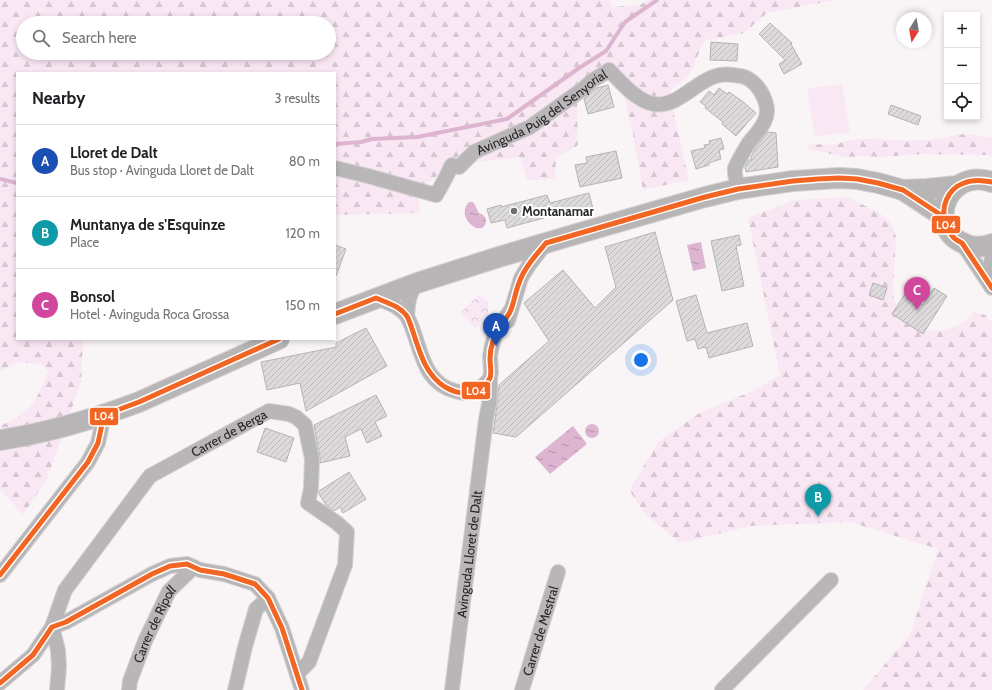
<!DOCTYPE html>
<meta charset="utf-8">
<style>
body{margin:0;font-family:Cabin,sans-serif;background:#f2f2f2;color:#202124}
.controls{position:absolute;right:12px;top:12px;display:grid;overflow:hidden;border-radius:0px;box-shadow:0 2px 6px #0003}
.controls button{width:36px;height:36px;display:grid;place-items:center;padding:0;border:0;border-bottom:1px solid #e0e0e0;background:#fff;color:#202124;font:20px sans-serif}
.compass{position:absolute;left:896px;top:12px;width:36px;height:36px;border-radius:50%;background:#fff;box-shadow:0 2px 6px #0003;rotate:191deg}
.you{position:absolute;left:641px;top:360px;width:14px;height:14px;margin:-10px;border:3px solid #fff;border-radius:50%;background:#1a73e8;box-shadow:0 0 0 6px #1a73e833}
.badge{display:grid;place-items:center;width:26px;height:26px;border-radius:50%;background:#716e70;color:#fff;font-size:13px;font-weight:700}
.pin{position:absolute;translate:-50% -33px;filter:drop-shadow(0 1px 2px #0008)}
.pin::after{content:'';position:absolute;top:21px;width:14px;height:12px;background:inherit;clip-path:polygon(0 0,100% 0,50% 100%)}
.list{margin:0;padding:0;list-style:none}
h2{display:flex;justify-content:space-between;align-items:center;height:52px;margin:0;padding:0 16px;font-size:17px}
h2 small{font-size:13px;font-weight:400;color:#757577}
.list li{display:grid;grid-template-columns:26px 1fr auto;gap:12px;align-items:center;box-sizing:border-box;height:72px;padding:0 16px;border-top:1px solid #e0e0e0}
.list b{display:block;font-size:15px;white-space:nowrap}
.list p{margin:0;font-size:13px;white-space:nowrap;color:#757577}
.list em{font-size:13px;font-style:normal;color:#757577}
.icon{flex:none;width:22px;height:22px;fill:none;stroke:currentColor;stroke-width:2;stroke-linecap:round;stroke-linejoin:round}
.map{position:relative;flex:none;width:992px;height:690px;overflow:hidden}
.search{position:absolute;background:#fff;box-shadow:0 2px 6px #0003;left:16px;top:16px;width:320px;height:44px;display:flex;align-items:center;gap:10px;box-sizing:border-box;padding:0 14px;border-radius:22px;color:#757577;font-size:15px}
.panel{position:absolute;background:#fff;box-shadow:0 2px 6px #0003;left:16px;top:72px;width:320px;height:268px;border-radius:0px}
.map>svg:first-child{display:block}
.forest{fill:url(#forest-firs);fill-rule:evenodd}
.park{fill:url(#park-crowns)}
.pitch{fill:#fae7f4}
.water{fill:url(#water-ripples)}
.lines{fill:none;stroke-linecap:round;stroke-linejoin:round}
.stream{stroke:#ddb5d0;stroke-width:4}
.building{fill:url(#building-hatch);stroke:#b5b3b4}
.street-casing{stroke:#d3d0d2;stroke-width:16}
.secondary-casing{stroke:#d3d0d2;stroke-width:22}
.street{stroke:#b8b6b7;stroke-width:14}
.secondary{stroke:#b8b5b6;stroke-width:20}
.bus-1-casing{stroke:#fff;stroke-width:8}
.bus-1{stroke:#f26522;stroke-width:5}
.poi-dot{fill:#716e70;stroke:#fff;stroke-width:1.5}
.labels{text-anchor:middle;stroke-width:4;stroke-linejoin:round;paint-order:stroke}
.street-label{font-size:13px;fill:#282527;stroke:#fff}
.poi-label{font-size:13px;font-weight:bold;fill:#282527;stroke:#fff;text-anchor:start}
.line-badge{stroke:#fff;stroke-width:1.5}
.badge-label{font-size:11px;text-anchor:middle;font-weight:bold;fill:#fff}
</style>
<div class="map">
<svg width="992" height="690" viewBox="0 0 992 690">
<defs>
<pattern id="forest-firs" width="22" height="20" patternUnits="userSpaceOnUse"><rect width="22" height="20" fill="#fae7f4"/><path d="M5 1l3.5 6h-7zM16 11l3.5 6h-7z" fill="#d6c6d1"/></pattern>
<pattern id="park-crowns" width="20" height="18" patternUnits="userSpaceOnUse"><rect width="20" height="18" fill="#fae7f4"/><path d="M2 6a3 3 0 1 1 6 0M12 15a3 3 0 1 1 6 0" fill="none" stroke="#d6c6d1"/></pattern>
<pattern id="water-ripples" width="26" height="14" patternUnits="userSpaceOnUse"><rect width="26" height="14" fill="#ddb5d0"/><path d="M2 4q2-2 4 0t4 0M15 11q2-2 4 0t4 0" fill="none" stroke="#b393a9"/></pattern>
<pattern id="building-hatch" width="6" height="6" patternUnits="userSpaceOnUse"><rect width="6" height="6" fill="#dddadc"/><path d="M-1 1l2-2M0 6l6-6M5 7l2-2" fill="none" stroke="#bebbbd"/></pattern>
</defs>
<rect width="100%" height="100%" fill="#f9f5f7"/>
<g class="forest">
<path d="M0,0H611L612,7L640,5L648,0H836L767,13L744,33L704,41L690,74L669,92L689,180L643,190L632,129L622,88L609,78L577,97L578,145L556,158L555,179L527,180L520,157L452,165L418,190L420,213L335,215V73H17V339H83L81,382L47,479L23,515L0,489V426C7,422 15,419 22,414C35,406 43,385 48,372L42,364L21,362L11,365L0,372ZM23,23H329V53H23Z"/>
<path d="M964,134L992,138V155L923,154L879,157L868,156L844,157L805,148L813,144L831,145L840,143L849,140L858,139H879L907,141L935,139Z"/>
<path d="M847,197L876,211L885,217L892,225L896,237L893,291L895,302L899,312L923,330L936,331L948,329L958,325L967,320L974,312L985,315L992,322V690H863L910,635L938,549L850,522L751,526L680,543L646,515L629,490L659,441L701,412L753,391L780,375L748,218L794,200Z"/>
</g>
<path class="park" d="M479,295L488,302V314L475,328L460,313Z"/>
<path class="pitch" d="M842,84L850,132L815,137L807,89Z"/>
<g class="water">
<path d="M469,202H473C476,205 476,209 479,213C481,214 483,215 484,216C486,218 486,220 486,222C483,239 454,218 469,202Z"/>
<path d="M701,242L706,268L693,271L687,245Z"/>
<circle cx="592" cy="431" r="7"/>
<path d="M573,426L587,444L550,474L535,457Z"/>
</g>
<g class="lines">
<g class="stream">
<path d="M335,144L361,142L372,139L417,137L507,119L579,68L606,51L625,22L657,0"/>
<path d="M0,179L17,183"/>
</g>
</g>
<g class="building">
<path d="M770,23L792,43L791,44L802,64L784,74L779,64L785,60L759,34Z"/>
<path d="M711,42L738,44L737,61L710,60Z"/>
<path d="M608,85L614,107L588,114L584,99L597,88Z"/>
<path d="M719,88L727,94L729,92L742,101L756,113L736,136L722,124L723,122L705,108L706,106L700,102L709,91L714,95Z"/>
<path d="M891,105L921,116L918,125L888,114Z"/>
<path d="M768,132L776,133L778,167L746,172L745,167L748,160H751V157L755,149Z"/>
<path d="M721,138L724,149L719,150L721,159L709,163V165L696,169L691,151L705,148L704,145L710,144L709,141Z"/>
<path d="M616,151L622,178L580,187L575,165L587,163L586,157Z"/>
<path d="M589,193L593,209L567,216L566,212L507,228L505,220L491,223L487,209L501,205V207L547,195L550,203Z"/>
<path d="M655,232L673,300L516,437L493,433L497,405L499,385L549,341L524,303L563,270L595,308L616,287L605,247Z"/>
<path d="M739,235L741,245L736,246L744,286L722,291L711,241Z"/>
<path d="M335,245L346,249L336,276H335Z"/>
<path d="M873,283L887,288L883,300L869,295Z"/>
<path d="M934,288L947,296L923,334L892,314L905,294L923,305Z"/>
<path d="M696,295L707,333L747,323L753,346L709,358L706,347L698,349L695,339L687,341L676,301Z"/>
<path d="M366,328L387,366L306,411L300,383L267,390L261,362L336,347V343Z"/>
<path d="M376,395L387,416L375,422L382,436L367,443L361,429L345,437L350,456L320,463V457L314,425Z"/>
<path d="M265,428L294,438L286,462L257,452Z"/>
<path d="M349,472L366,499L343,513L340,507L334,511L326,505L319,494V491Z"/>
</g>
<g class="lines">
<defs>
<g id="street">
<path id="s1" d="M335,168L368,176L436,195L444,181L452,165L459,167L474,152L530,127L583,89L593,80L605,73L609,70C621,82 636,101 654,104C677,108 696,81 716,76C725,73 732,75 741,76C754,79 763,92 766,104C771,120 757,132 748,144C745,149 737,163 735,168C734,174 737,183 738,189"/>
<path d="M962,243L992,288"/>
<path d="M991,285C988,275 990,267 992,257"/>
<path d="M376,298C387,302 399,306 407,316C410,322 413,329 415,336C423,360 428,384 455,391C472,396 478,391 490,379"/>
<path d="M407,316C408,303 409,293 417,283"/>
<path d="M508,321L521,278L529,265L546,243"/>
<path d="M0,575L88,462L98,443L104,415"/>
<path d="M0,683L33,655L52,627L66,622L152,574L170,566L187,564L200,570L224,574L255,584L268,598L282,628L302,690"/>
<path id="s2" d="M57,690L59,667L58,650L52,627L65,590L150,476L269,411L289,414L296,417L305,425L312,459L311,488L308,503L337,523L347,532L345,565L309,662L297,674"/>
<path id="s3" d="M129,690L130,681L145,641L169,591L194,567"/>
<path d="M235,690L245,647L256,609L268,598"/>
<path id="s4" d="M452,690L486,419L489,404L490,389V379L491,372L490,356L492,345L496,332L510,311"/>
<path id="s5" d="M522,690L558,572"/>
<path d="M722,690L831,580"/>
</g>
<g id="secondary">
<path d="M992,182C946,166 923,231 968,245C976,248 984,247 992,244"/>
<path d="M903,190L944,217"/>
<path d="M335,314L417,283L502,256L566,237L705,197L738,189L793,181L839,178L857,179L878,183L903,190L927,189L957,186"/>
<path d="M0,440C48,433 94,419 139,402L279,339"/>
</g>
</defs>
<use href="#street" class="street-casing"/>
<use href="#secondary" class="secondary-casing"/>
<use href="#street" class="street"/>
<use href="#secondary" class="secondary"/>
<defs>
<g id="bus-1">
<path d="M992,182C982,180 973,179 964,183C947,189 940,208 946,224C948,229 950,234 954,238C956,240 959,241 962,243L992,288"/>
<path d="M335,314L376,298C388,303 402,307 408,318C418,342 421,372 445,387C452,391 460,394 468,393C477,392 486,386 490,378C492,372 490,365 490,359C490,354 491,347 493,341C496,330 504,323 510,312C514,303 515,293 519,283C524,268 536,255 546,243L705,197L738,189L793,181L818,179L839,178L857,179L878,183L903,190L944,217"/>
<path d="M0,575L88,462L98,443L104,415L139,402L279,339"/>
<path d="M0,683L33,655L52,627L66,622L152,574L170,566L187,564L200,570L224,574L255,584L268,598L282,628L302,690"/>
</g>
</defs>
<use href="#bus-1" class="bus-1-casing"/>
<use href="#bus-1" class="bus-1"/>
</g>
<circle class="poi-dot" cx="514" cy="211" r="4"/>
<g class="labels">
<g class="street-label">
<text dy="5" stroke="none"><textPath href="#s1" startOffset="246">Avinguda Puig del Senyorial</textPath></text>
<text dy="5" stroke="none"><textPath href="#s2" startOffset="335">Carrer de Berga</textPath></text>
<text dy="5" stroke="none"><textPath href="#s4" startOffset="137">Avinguda Lloret de Dalt</textPath></text>
<text dy="5" stroke="none"><textPath href="#s3" startOffset="71">Carrer de Ripoll</textPath></text>
<text dy="5" stroke="none"><textPath href="#s5" startOffset="62">Carrer de Mestral</textPath></text>
</g>
<g class="poi-label">
<text x="522" y="216">Montanamar</text>
</g>
</g>
<g class="line-badge">
<rect x="931" y="215" width="30" height="19" rx="4" fill="#f26522"/>
<rect x="461" y="381" width="30" height="19" rx="4" fill="#f26522"/>
<rect x="89" y="407" width="30" height="19" rx="4" fill="#f26522"/>
</g>
<g class="badge-label">
<text x="946" y="229">L04</text>
<text x="476" y="395">L04</text>
<text x="104" y="420">L04</text>
</g>
</svg>
<div class="controls">
<button>+</button>
<button>−</button>
<button><svg class="icon" aria-label="locate" viewBox="0 0 24 24"><circle cx="12" cy="12" r="6"/><path d="M12 2v4M12 18v4M2 12h4M18 12h4"/></svg></button>
</div>
<svg class="compass" viewBox="-18 -18 36 36"><path d="M0-13l5 13h-10z" fill="#e53935"/><path d="M0 13l5-13h-10z" fill="#757577"/></svg>
<div class="you"></div>
<div class="pin badge" style="left:496px;top:346px;background:#1a4fb4">A</div>
<div class="pin badge" style="left:818px;top:517px;background:#0f9aa8">B</div>
<div class="pin badge" style="left:917px;top:310px;background:#d1479c">C</div>
<div class="search"><svg class="icon" aria-label="search" viewBox="0 0 24 24"><circle cx="10" cy="10" r="6"/><path d="M15 15l6 6"/></svg>Search here</div>
<section class="panel">
<h2>Nearby<small>3 results</small></h2>
<ul class="list">
<li><span class="badge" style="background:#1a4fb4">A</span><div><b>Lloret de Dalt</b><p>Bus stop · Avinguda Lloret de Dalt</p></div><em>80 m</em></li>
<li><span class="badge" style="background:#0f9aa8">B</span><div><b>Muntanya de s'Esquinze</b><p>Place</p></div><em>120 m</em></li>
<li><span class="badge" style="background:#d1479c">C</span><div><b>Bonsol</b><p>Hotel · Avinguda Roca Grossa</p></div><em>150 m</em></li>
</ul>
</section>
</div>
